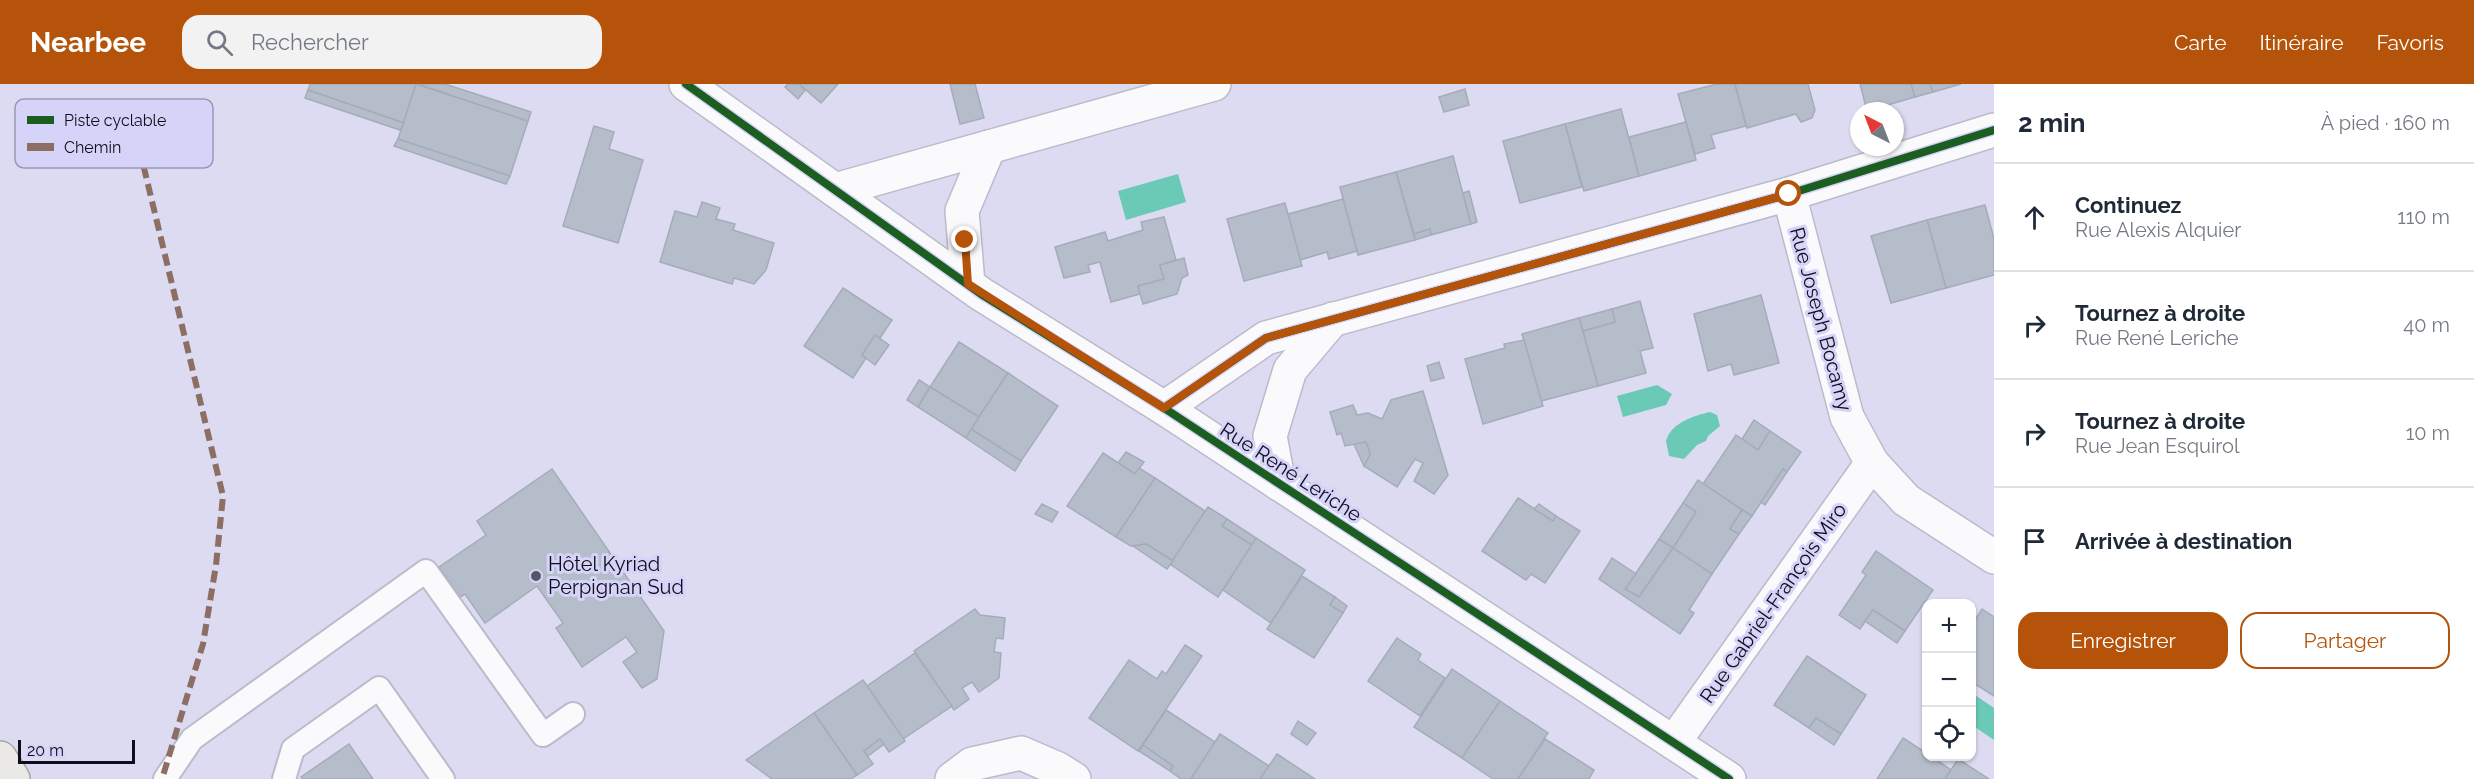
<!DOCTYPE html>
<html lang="fr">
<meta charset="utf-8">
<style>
body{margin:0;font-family:Raleway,sans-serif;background:#f2f2f3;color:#1f2937}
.controls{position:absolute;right:18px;bottom:18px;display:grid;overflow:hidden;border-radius:12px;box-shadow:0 2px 4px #0004}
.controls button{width:54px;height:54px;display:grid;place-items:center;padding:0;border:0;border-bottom:2px solid #e0e1e3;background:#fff;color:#1f2937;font:30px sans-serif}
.compass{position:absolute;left:1850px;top:18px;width:54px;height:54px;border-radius:50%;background:#fff;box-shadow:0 2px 4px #0004;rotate:318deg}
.scale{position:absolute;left:18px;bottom:15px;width:117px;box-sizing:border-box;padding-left:6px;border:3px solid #0e0d19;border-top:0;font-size:16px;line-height:21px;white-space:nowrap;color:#0e0d19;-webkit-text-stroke:4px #d6d3f9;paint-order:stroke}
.stop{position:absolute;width:18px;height:18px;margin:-14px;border:4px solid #b45309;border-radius:50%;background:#fff}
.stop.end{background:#b45309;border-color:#fff;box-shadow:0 2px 6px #0008}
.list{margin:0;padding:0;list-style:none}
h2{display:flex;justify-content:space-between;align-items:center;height:78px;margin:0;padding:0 24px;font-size:26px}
h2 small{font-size:20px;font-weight:400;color:#747a83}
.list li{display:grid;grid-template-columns:39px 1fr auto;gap:18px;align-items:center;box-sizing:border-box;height:108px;padding:0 24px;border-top:2px solid #e0e1e3}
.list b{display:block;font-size:22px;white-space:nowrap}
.list p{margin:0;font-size:20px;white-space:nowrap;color:#747a83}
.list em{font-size:20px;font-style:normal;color:#747a83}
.actions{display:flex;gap:12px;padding:18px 24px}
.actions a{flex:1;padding:14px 0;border:2px solid #b45309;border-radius:18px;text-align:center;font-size:21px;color:#b45309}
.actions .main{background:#b45309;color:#fff}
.icon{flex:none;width:33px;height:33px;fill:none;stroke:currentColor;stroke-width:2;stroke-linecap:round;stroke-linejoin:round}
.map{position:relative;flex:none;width:1994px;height:695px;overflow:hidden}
header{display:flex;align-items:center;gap:36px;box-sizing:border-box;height:84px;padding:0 30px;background:#b45309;color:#fff}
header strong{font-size:28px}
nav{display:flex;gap:33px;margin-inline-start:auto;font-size:21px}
.search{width:420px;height:54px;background:#f2f2f3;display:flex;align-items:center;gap:15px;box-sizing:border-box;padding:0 21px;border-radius:18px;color:#747a83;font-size:22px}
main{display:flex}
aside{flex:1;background:#fff}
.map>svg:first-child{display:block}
.water{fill:#6acab6}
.building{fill:#b6bdca;stroke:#a5acb9;stroke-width:1.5}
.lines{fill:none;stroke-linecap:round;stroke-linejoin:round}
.service-casing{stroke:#bbbaca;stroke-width:26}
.minor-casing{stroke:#bbbaca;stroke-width:36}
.primary-casing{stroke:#a5a5a3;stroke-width:36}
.service{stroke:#fafafd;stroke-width:22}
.minor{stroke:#fafafd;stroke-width:33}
.primary{stroke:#eae9e6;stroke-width:33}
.quiet{stroke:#8d6e63;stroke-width:6;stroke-dasharray:12 6;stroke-linecap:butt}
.cycleway-casing{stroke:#d6d3f9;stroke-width:11}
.cycleway{stroke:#1b5e20;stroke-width:8}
.route{stroke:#b45309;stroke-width:8}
.poi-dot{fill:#565565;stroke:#d6d3f9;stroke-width:2}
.labels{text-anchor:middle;stroke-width:6;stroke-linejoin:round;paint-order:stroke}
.street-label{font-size:20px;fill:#0e0d19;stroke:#d6d3f9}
.poi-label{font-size:20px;fill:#0e0d19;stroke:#d6d3f9;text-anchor:start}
.key{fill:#d6d3f9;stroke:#9a98b6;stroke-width:1.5}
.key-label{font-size:16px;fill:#0e0d19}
</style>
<header>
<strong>Nearbee</strong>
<div class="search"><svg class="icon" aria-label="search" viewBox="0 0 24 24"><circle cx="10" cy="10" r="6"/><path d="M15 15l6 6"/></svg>Rechercher</div>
<nav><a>Carte</a><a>Itinéraire</a><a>Favoris</a></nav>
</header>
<main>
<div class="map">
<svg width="1994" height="695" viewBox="0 0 1994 695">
<rect width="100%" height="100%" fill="#dddbf1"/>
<g class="water">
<path d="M1178,90L1186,118L1126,136L1118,107Z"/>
<path d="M1657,301L1672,310L1666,321L1623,333L1617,312Z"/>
<path d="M1710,328L1717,331L1720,342L1708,352L1706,357L1697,361L1684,375L1669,372L1666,357C1671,339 1693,332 1710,328Z"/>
<path d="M1972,609L1994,624V656L1972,641Z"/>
</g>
<g class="building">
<path d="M310,0H416L404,39L308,6Z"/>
<path d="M416,0L528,37L510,92L398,55Z"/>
<path d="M418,0H445L531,28L528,37Z"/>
<path d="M788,0H799L805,6L798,15L785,3Z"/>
<path d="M799,0H838L821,19Z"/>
<path d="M950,0H975L984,34L960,40Z"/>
<path d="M1717,0H1735L1746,42L1711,51L1715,64L1695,70L1678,10Z"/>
<path d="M1735,0H1808L1815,26L1812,34L1801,38L1796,30L1747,44Z"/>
<path d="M1860,0H1911L1915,13L1867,27Z"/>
<path d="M1911,0H1930L1933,8L1915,13Z"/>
<path d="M1930,0H1961L1933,8Z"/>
<path d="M1465,5L1469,21L1444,28L1439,13Z"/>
<path d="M308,6L404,39L400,46L305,14Z"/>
<path d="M1621,25L1639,92L1584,107L1565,40Z"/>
<path d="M1686,38L1696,76L1639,92L1629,53Z"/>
<path d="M1565,40L1582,103L1520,119L1503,57Z"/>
<path d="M594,42L614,48L609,65L643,76L618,159L563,142Z"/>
<path d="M398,55L510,92L506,100L394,62Z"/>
<path d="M1453,72L1471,140L1431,151L1430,145L1414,150L1396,88Z"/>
<path d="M1396,88L1415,156L1358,171L1340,103Z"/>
<path d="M1469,107L1477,138L1471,140L1463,109Z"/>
<path d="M1343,115L1357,167L1329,175L1327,168L1300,176L1288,130Z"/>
<path d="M702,118L720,124L716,135L735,140L733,146L774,159L766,186L754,200L734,194L732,200L660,178L675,127L697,133Z"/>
<path d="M1285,119L1302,182L1244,197L1227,135Z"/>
<path d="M1985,121L1994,155V191L1946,204L1927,136Z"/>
<path d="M1164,133L1176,176L1160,181L1164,195L1138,202L1140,210L1111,218L1100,178L1088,181L1090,188L1064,194L1055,163L1105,148L1108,157L1143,146L1141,138Z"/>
<path d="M1927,136L1946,204L1891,219L1871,152Z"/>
<path d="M1430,145L1431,151L1415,156L1414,150Z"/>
<path d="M1184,174L1188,191L1182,194L1177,210L1143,220L1138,202L1164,195L1160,181Z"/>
<path d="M843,204L892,236L880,254L875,251L862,271L866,274L853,294L804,262Z"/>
<path d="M1761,211L1779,279L1734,291L1731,280L1708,287L1694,230Z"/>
<path d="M1640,217L1653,264L1640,267L1646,289L1598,302L1583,247L1615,238L1612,225Z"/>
<path d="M1612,225L1615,238L1583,247L1579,234Z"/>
<path d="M1579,234L1598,302L1541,317L1522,250Z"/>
<path d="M875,251L889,261L875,281L862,271Z"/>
<path d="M1524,256L1543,322L1483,340L1465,275L1505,264L1504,260Z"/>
<path d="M959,258L1008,289L979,333L930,303Z"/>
<path d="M1439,278L1444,294L1431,297L1427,282Z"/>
<path d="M1008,289L1058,322L1021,377L971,345Z"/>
<path d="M919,296L930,303L918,323L907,316Z"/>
<path d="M930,303L979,333L966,354L918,323Z"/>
<path d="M1423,307L1448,391L1434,410L1414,397L1423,379L1415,375L1397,403L1364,382L1370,370L1366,358L1345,362L1341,349L1337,351L1330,328L1353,321L1357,331L1368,329L1382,335L1391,316Z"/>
<path d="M1754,336L1770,347L1758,366L1742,355Z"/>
<path d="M971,345L1021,377L1015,387L966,354Z"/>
<path d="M1770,347L1801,368L1787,388L1783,385L1752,432L1703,400L1736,351L1758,366Z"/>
<path d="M1366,358L1370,370L1364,382L1354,360Z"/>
<path d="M1126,368L1144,378L1135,390L1118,379Z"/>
<path d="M1103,369L1135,390L1139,384L1155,394L1116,453L1067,422Z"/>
<path d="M552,385L664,547L657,595L642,604L623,578L637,568L626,553L582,583L556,544L563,539L537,502L485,539L465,510L460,513L439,483L486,451L477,437Z"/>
<path d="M1783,385L1787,388L1765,421L1761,418Z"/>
<path d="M1155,394L1205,427L1173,477L1146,460L1131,462L1116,453Z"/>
<path d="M1698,396L1742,426L1730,445L1739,450L1712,490L1673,464L1696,428L1683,419Z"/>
<path d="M1518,414L1553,437L1556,432L1580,447L1545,499L1531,490L1526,496L1482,467Z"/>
<path d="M1683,419L1696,428L1673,464L1659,455Z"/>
<path d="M1042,420L1058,428L1052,438L1035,430Z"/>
<path d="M1539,420L1556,432L1553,437L1534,425Z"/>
<path d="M1208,423L1227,435L1222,442L1252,461L1218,513L1170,480Z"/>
<path d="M1742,426L1752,432L1739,450L1730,445Z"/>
<path d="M1227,435L1256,454L1252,461L1222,442Z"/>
<path d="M1256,454L1305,486L1271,539L1223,506Z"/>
<path d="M1659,455L1673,464L1639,513L1625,505Z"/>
<path d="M1146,460L1173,477L1167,485L1133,462Z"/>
<path d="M1673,464L1712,490L1689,526L1694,529L1680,550L1599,495L1612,474L1636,490L1625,505L1639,513Z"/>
<path d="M1876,467L1933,506L1905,547L1873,526L1860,545L1839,531L1866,491L1862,488Z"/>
<path d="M1302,492L1335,513L1330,521L1343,529L1314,574L1267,545Z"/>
<path d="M1335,513L1347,522L1343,529L1330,521Z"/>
<path d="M975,525L980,531L1005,534L1003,555L996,554L994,568L1001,569L999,594L979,608L972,598L962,604L969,615L954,626L914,567Z"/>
<path d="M1982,525L1994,533V612L1972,598V541Z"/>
<path d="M1873,526L1905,547L1897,559L1865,537Z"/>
<path d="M1397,554L1421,570L1418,576L1445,594L1420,632L1368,597Z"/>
<path d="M1185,561L1202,572L1138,667L1089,634L1129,576L1157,595L1162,587L1166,590Z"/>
<path d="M915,569L952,622L903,655L867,602Z"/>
<path d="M1807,572L1866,611L1841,650L1816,634L1809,644L1774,621Z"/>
<path d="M1452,585L1500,617L1462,674L1414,643Z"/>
<path d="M863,596L905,657L889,668L880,655L864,667L873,680L857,691L814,629Z"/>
<path d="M1500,617L1548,649L1518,695H1493L1462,674Z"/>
<path d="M1166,626L1215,658L1191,695H1181L1170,687L1173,682L1143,661Z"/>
<path d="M814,629L857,691L851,695H772L746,676Z"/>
<path d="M1816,634L1841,650L1834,661L1809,644Z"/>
<path d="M1298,637L1316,649L1307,661L1291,650Z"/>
<path d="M1220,650L1269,682L1260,695H1191Z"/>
<path d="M1903,654L1926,669V672H1931L1951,686L1945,695H1877Z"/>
<path d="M880,655L884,660L868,672L864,667Z"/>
<path d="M1545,655L1594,686L1589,695H1518Z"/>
<path d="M349,660L373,695H302L301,693Z"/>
<path d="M1143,661L1173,682L1170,687L1139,667Z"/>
<path d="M1277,670L1315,695H1260Z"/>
<path d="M1958,675L1989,695H1945Z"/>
</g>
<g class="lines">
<defs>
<g id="service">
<path d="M165,695L192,655L426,487L543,651L573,630"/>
<path d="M284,695L293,665L379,604L443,695"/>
</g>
<g id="minor">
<path d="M686,0L981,210L1164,324L1729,695"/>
<path d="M835,106L1214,0"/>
<path d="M1789,110L1847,333L1872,379L1906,416L1994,473"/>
<path d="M968,200L962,127L989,63"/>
<path d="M1164,324L1266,254L1789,110L1994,46"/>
<path d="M1279,400L1270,352L1290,286L1333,235"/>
<path d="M1674,658L1872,379"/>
<path d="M952,695L972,680L1021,669L1058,685L1074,695"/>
</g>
<path id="primary" d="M0,674L13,695"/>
</defs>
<use href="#service" class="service-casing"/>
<use href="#minor" class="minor-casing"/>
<use href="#primary" class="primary-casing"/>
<use href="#service" class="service"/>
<use href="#minor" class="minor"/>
<use href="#primary" class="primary"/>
<path class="quiet" d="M131,30L223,412L216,481L203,560L162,695"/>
<defs>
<g id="cycleway">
<path d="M686,0L981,210L1164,324L1729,695"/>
<path d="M1164,324L1266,254L1789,110L1994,46"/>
</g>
</defs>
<use href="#cycleway" class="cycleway-casing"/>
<use href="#cycleway" class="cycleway"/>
</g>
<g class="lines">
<path class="route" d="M965,156L968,200L1164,324L1266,254L1789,110"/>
</g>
<circle class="poi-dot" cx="536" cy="492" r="6"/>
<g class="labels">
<g class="street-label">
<text transform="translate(1821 235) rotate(75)" y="7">Rue Joseph Bocamy</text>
<text transform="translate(1291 388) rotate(33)" y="7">Rue René Leriche</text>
<text transform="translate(1773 519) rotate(-55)" y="7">Rue Gabriel-François Miro</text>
</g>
<g class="poi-label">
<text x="548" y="487">Hôtel Kyriad<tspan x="548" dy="23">Perpignan Sud</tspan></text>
</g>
</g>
<rect x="15" y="15" width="198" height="69" rx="9" class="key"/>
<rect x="27" y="32" width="27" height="8" fill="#1b5e20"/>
<rect x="27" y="59" width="27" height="8" fill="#8d6e63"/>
<g class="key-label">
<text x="64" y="42">Piste cyclable</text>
<text x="64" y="69">Chemin</text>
</g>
</svg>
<div class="controls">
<button>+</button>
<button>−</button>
<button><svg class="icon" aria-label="locate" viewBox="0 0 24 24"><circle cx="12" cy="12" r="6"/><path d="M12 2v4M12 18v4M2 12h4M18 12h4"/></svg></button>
</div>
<svg class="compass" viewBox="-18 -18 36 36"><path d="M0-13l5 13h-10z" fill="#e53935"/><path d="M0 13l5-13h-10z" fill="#747a83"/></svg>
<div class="scale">20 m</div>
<div class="stop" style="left:1789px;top:110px"></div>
<div class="stop end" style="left:965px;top:156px"></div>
</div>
<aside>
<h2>2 min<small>À pied · 160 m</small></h2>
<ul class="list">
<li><svg class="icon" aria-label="ahead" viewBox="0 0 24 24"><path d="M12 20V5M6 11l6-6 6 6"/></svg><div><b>Continuez</b><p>Rue Alexis Alquier</p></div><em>110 m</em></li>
<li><svg class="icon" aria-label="right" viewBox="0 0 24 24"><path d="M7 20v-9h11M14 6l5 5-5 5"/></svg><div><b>Tournez à droite</b><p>Rue René Leriche</p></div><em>40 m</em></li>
<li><svg class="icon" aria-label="right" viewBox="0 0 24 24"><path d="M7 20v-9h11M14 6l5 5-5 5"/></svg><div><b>Tournez à droite</b><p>Rue Jean Esquirol</p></div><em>10 m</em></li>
<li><svg class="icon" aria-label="arrive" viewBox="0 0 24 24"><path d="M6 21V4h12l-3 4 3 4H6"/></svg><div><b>Arrivée à destination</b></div></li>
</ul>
<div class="actions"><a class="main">Enregistrer</a><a>Partager</a></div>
</aside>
</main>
